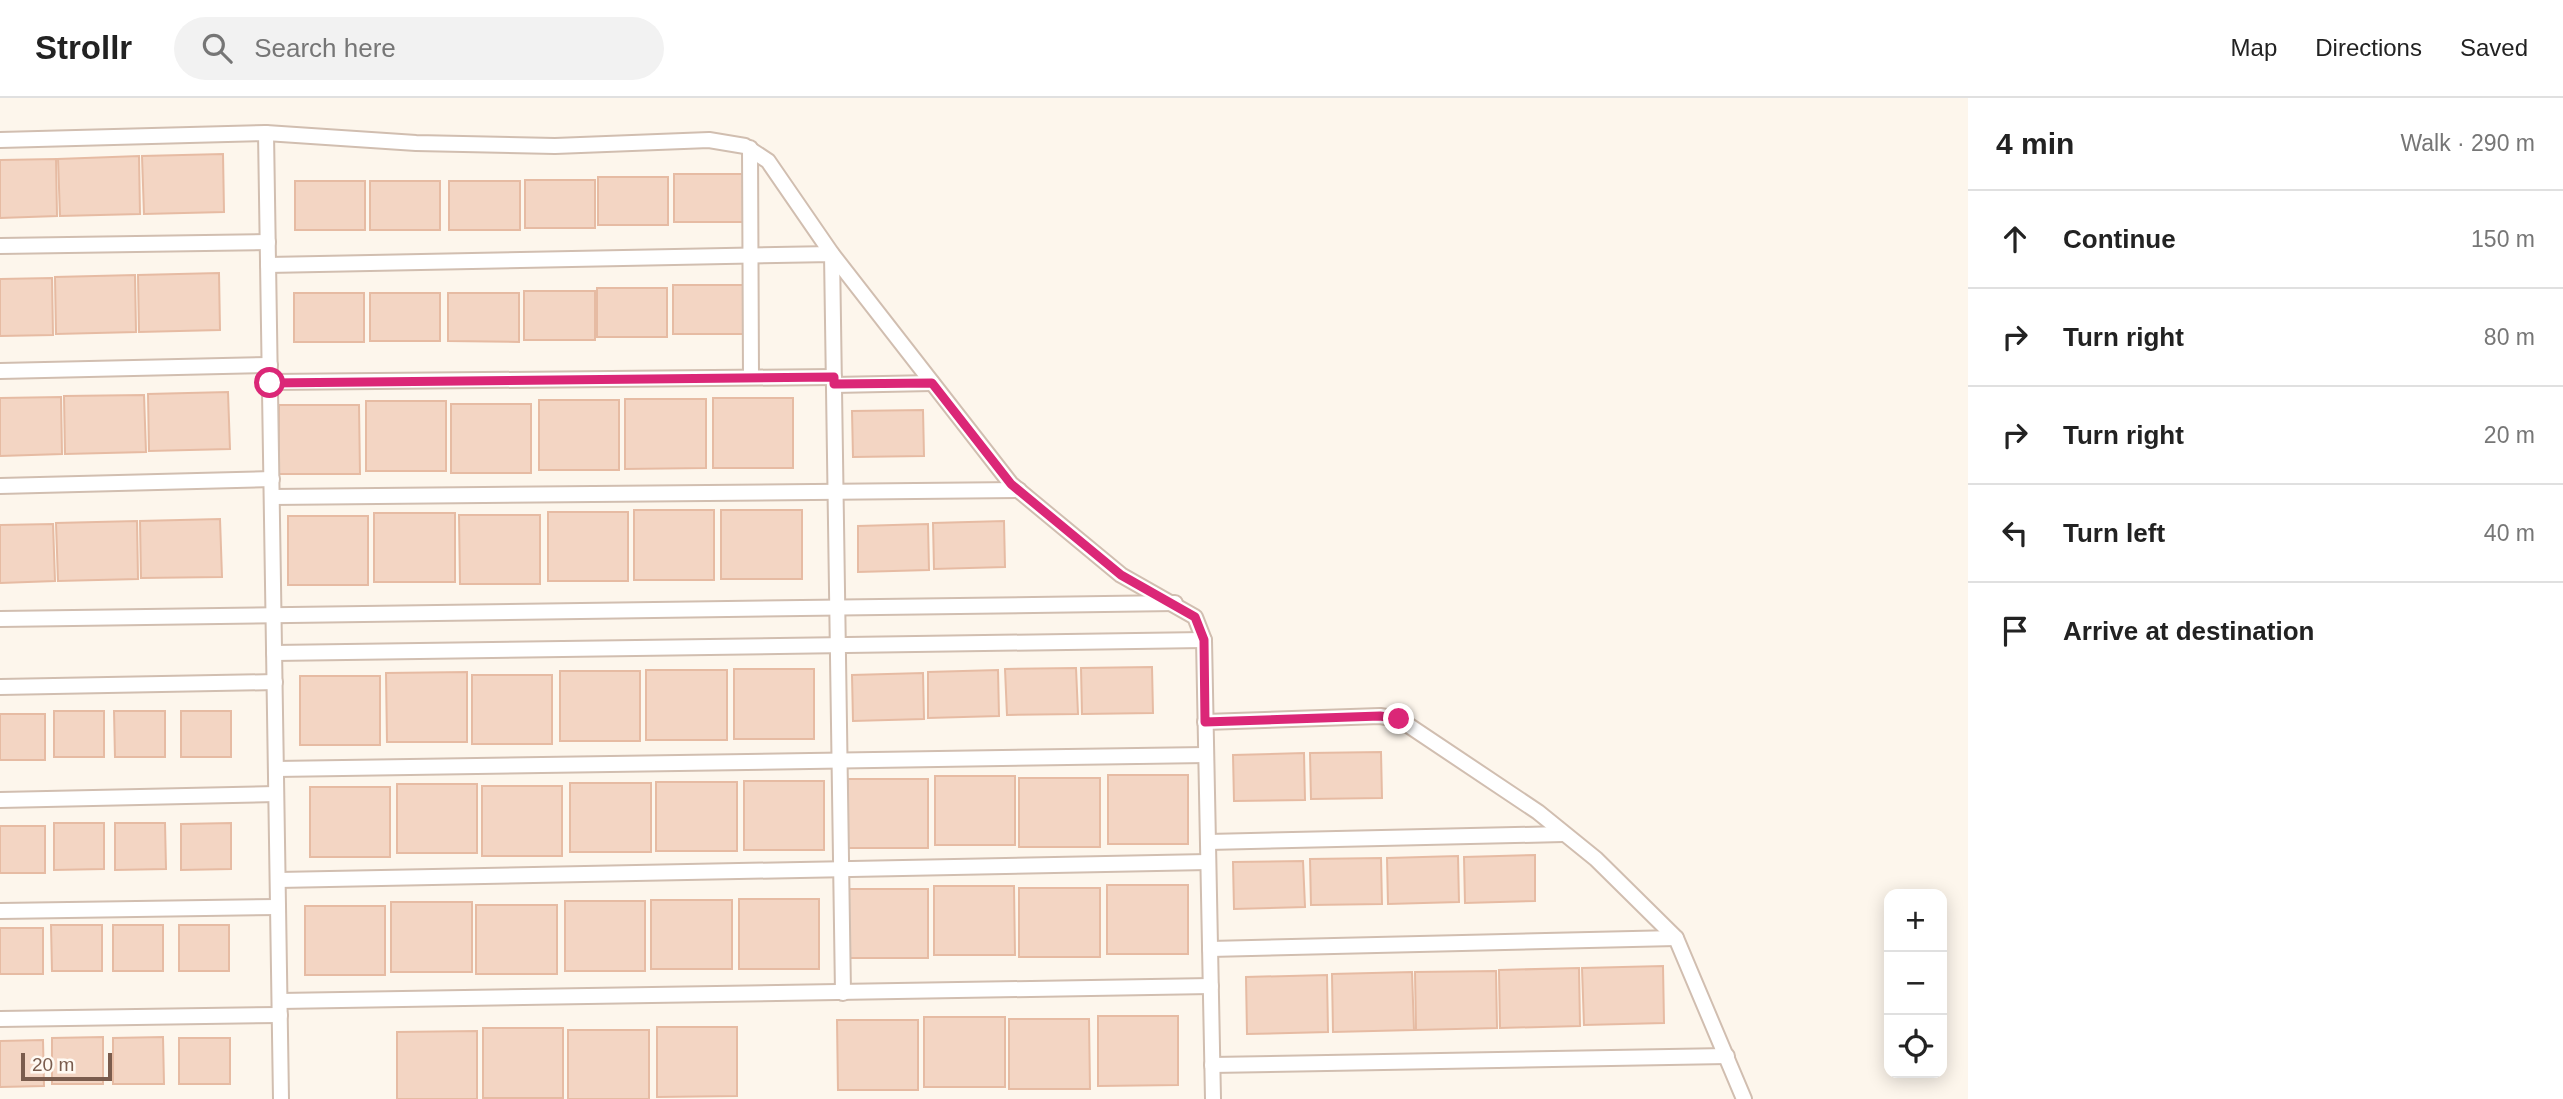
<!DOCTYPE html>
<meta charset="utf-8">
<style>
body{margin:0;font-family:Helvetica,sans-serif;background:#f2f2f2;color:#222}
.controls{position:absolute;right:21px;bottom:21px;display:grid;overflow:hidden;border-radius:14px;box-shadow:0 4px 18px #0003}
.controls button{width:63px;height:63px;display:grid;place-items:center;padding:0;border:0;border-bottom:2px solid #e0e0e0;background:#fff;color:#222;font:35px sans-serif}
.scale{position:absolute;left:21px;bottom:18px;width:91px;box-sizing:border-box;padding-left:7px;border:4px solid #7a5c4d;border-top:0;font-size:19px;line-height:24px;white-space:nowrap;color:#7a5c4d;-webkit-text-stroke:5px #fffaf3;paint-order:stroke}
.stop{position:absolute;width:21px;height:21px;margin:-16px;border:5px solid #db2777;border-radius:50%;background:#fff}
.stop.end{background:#db2777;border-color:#fff;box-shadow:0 2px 7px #0008}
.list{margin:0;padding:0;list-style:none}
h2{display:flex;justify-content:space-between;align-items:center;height:91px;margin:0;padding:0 28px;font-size:30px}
h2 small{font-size:23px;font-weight:400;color:#767676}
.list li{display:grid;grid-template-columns:46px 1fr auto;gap:21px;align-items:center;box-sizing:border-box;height:98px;padding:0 28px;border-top:2px solid #e0e0e0}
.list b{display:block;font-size:26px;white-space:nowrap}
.list em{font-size:23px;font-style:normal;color:#767676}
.icon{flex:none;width:38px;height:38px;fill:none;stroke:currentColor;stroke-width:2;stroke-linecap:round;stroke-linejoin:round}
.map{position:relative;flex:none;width:1968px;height:1001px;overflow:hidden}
header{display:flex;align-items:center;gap:42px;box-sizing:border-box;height:98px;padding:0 35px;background:#fff;border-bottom:2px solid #e0e0e0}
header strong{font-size:33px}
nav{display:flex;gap:38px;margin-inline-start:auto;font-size:24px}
.search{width:490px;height:63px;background:#f2f2f2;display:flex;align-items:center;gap:18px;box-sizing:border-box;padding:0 24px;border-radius:38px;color:#767676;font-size:26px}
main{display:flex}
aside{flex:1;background:#fff}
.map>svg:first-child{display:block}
.building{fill:#f3d5c3;stroke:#e6bba3;stroke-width:2}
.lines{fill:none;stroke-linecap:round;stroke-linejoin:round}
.lane-casing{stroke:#d1beb0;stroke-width:18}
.lane{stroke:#fff;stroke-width:14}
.route{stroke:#db2777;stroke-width:9}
</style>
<header>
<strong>Strollr</strong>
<div class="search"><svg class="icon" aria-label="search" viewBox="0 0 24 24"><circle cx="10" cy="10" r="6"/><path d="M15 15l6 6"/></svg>Search here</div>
<nav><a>Map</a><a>Directions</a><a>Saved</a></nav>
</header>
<main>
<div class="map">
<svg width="1968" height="1001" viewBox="0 0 1968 1001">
<rect width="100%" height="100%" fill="#fdf6ec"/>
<g class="building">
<path d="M223,56L224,114L144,116L142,58Z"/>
<path d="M139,58L140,116L60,118L58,61Z"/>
<path d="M56,61L57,118L0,120V62Z"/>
<rect x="674" y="76" width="70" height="48"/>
<rect x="598" y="79" width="70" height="48"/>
<rect x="525" y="82" width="70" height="48"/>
<rect x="295" y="83" width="70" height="49"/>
<rect x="370" y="83" width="70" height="49"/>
<rect x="449" y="83" width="71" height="49"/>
<path d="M219,175L220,232L139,234L138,177Z"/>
<path d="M135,177L136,234L56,236L55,179Z"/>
<path d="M52,180L53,237L0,238V181Z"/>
<rect x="673" y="187" width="70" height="49"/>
<rect x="597" y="190" width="70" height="49"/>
<rect x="524" y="193" width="71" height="49"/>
<rect x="294" y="195" width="70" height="49"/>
<rect x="370" y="195" width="70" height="48"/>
<path d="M448,195H519V244L448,243Z"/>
<path d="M228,294L230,351L149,353L148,296Z"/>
<path d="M144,297L146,354L65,356L64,298Z"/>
<path d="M61,299L62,356L0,358V300Z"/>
<rect x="713" y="300" width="80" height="70"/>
<path d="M625,301H706V370L625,371Z"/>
<rect x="539" y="302" width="80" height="70"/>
<rect x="366" y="303" width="80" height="70"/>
<rect x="451" y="306" width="80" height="69"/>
<path d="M279,307H359L360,376H279Z"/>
<path d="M923,312L924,358L853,359L852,313Z"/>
<rect x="634" y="412" width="80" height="70"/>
<rect x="721" y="412" width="81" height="69"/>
<rect x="548" y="414" width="80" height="69"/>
<rect x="374" y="415" width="81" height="69"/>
<path d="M459,417H540V486H460Z"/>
<rect x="288" y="418" width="80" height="69"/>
<path d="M220,421L222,479L141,480L140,423Z"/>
<path d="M137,423L138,481L58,483L56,425Z"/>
<path d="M1004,423L1005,469L934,471L933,425Z"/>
<path d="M53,426L55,483L0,485V427Z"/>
<path d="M928,426L929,472L858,474V428Z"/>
<path d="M1152,569L1153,615L1082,616L1081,570Z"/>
<path d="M1076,570L1078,616L1007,617L1005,571Z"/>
<rect x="734" y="571" width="80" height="70"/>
<rect x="646" y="572" width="81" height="70"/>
<path d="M998,572L999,618L928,620V574Z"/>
<rect x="560" y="573" width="80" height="70"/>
<path d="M467,574V644H387L386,575Z"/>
<path d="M923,575L924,621L853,623L852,577Z"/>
<rect x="472" y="577" width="80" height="69"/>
<rect x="300" y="578" width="80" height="69"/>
<rect x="54" y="613" width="50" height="46"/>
<path d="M114,613H165V659H115Z"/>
<rect x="181" y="613" width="50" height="46"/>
<rect x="0" y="616" width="45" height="46"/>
<path d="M1381,654L1382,700L1311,701L1310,655Z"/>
<path d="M1304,655L1305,702L1234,703L1233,657Z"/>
<rect x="1108" y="677" width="80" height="69"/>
<rect x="935" y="678" width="80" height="69"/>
<rect x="1019" y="680" width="81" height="69"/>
<rect x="848" y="681" width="80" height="69"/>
<rect x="744" y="683" width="80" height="69"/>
<rect x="656" y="684" width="81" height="69"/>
<rect x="570" y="685" width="81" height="69"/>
<rect x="397" y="686" width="80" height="69"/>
<rect x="482" y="688" width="80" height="70"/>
<rect x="310" y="689" width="80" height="70"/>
<path d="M54,725H104V771L54,772Z"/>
<path d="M115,725H165L166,771L115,772Z"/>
<path d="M231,725V771L181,772V726Z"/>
<rect x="0" y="728" width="45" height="47"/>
<path d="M1535,757V803L1465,805L1464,759Z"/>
<path d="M1458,758L1459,804L1388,806L1387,760Z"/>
<path d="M1381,760L1382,806L1311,807L1310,761Z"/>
<path d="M1303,763L1305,809L1234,811L1233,764Z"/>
<rect x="1107" y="787" width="81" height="69"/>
<path d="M934,788H1014L1015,857H934Z"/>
<rect x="1019" y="790" width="81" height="69"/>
<rect x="847" y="791" width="81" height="69"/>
<rect x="739" y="801" width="80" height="70"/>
<rect x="651" y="802" width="81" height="69"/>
<rect x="565" y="803" width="80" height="70"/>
<rect x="391" y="804" width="81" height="70"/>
<rect x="476" y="807" width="81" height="69"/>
<rect x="305" y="808" width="80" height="69"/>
<path d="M51,827H102V873H52Z"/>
<rect x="113" y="827" width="50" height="46"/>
<rect x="179" y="827" width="50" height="46"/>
<rect x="0" y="830" width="43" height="46"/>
<path d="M1663,868L1664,925L1584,927L1582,870Z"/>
<path d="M1579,870L1580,928L1500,930L1499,872Z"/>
<path d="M1496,873L1497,930L1416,932L1415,874Z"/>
<path d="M1412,874L1414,932L1333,934L1332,876Z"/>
<path d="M1327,877L1328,934L1247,936L1246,879Z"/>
<path d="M1098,918H1178V987L1098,988Z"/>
<rect x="924" y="919" width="81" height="70"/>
<path d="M1009,921H1089L1090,991H1009Z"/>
<path d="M837,922H918V992H838Z"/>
<path d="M657,929H737V998L657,999Z"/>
<rect x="483" y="930" width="80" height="70"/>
<rect x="568" y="932" width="81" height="69"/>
<path d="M477,933V1001H397V934Z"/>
<path d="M103,939V986H52V940Z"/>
<path d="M163,939L164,986H113V940Z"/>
<rect x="179" y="940" width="51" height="46"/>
<path d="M43,942L44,988L0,989V943Z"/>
</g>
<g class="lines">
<defs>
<g id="lane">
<path d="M266,35L281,1001"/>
<path d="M0,42L266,35L416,45L555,48L709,42L745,48L768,63L832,156L1011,386L1121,477L1195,519L1204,542L1213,1001"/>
<path d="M750,50L751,279"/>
<path d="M0,148L268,144"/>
<path d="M268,167L832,156L843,895"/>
<path d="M0,273L270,267"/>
<path d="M270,284L834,279"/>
<path d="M834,287L932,285"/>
<path d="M0,388L272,381"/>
<path d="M272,399L1019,392"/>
<path d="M0,521L1175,505"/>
<path d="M274,555L1204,542"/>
<path d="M0,589L275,584"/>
<path d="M1205,624L1380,618L1399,621L1538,714L1596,761L1676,840L1744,1001"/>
<path d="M276,671L1206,657"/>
<path d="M0,702L276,696"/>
<path d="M1208,744L1563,736"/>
<path d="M278,782L1208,764"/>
<path d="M0,813L278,809"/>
<path d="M1210,851L1676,840"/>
<path d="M280,903L1211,888"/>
<path d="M0,921L280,917"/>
<path d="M1212,967L1727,958"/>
</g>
</defs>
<use href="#lane" class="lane-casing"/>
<use href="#lane" class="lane"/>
</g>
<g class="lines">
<path class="route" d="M270,285L834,279V286L932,285L1011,386L1121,477L1195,519L1204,542L1205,624L1380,618L1399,621"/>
</g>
</svg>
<div class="controls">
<button>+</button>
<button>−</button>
<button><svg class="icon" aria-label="locate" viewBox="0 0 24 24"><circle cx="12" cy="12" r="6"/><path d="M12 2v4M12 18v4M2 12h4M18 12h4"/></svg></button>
</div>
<div class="scale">20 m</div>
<div class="stop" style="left:270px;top:285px"></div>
<div class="stop end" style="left:1399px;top:621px"></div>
</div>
<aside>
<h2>4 min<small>Walk · 290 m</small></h2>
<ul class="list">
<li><svg class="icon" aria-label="ahead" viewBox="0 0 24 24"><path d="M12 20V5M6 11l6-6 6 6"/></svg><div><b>Continue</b></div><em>150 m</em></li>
<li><svg class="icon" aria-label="right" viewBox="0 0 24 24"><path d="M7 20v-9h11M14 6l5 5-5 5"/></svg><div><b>Turn right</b></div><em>80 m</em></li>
<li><svg class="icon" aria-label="right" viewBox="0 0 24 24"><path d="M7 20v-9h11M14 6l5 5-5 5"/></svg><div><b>Turn right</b></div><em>20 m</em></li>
<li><svg class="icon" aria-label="left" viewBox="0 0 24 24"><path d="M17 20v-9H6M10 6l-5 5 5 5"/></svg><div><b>Turn left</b></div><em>40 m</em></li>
<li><svg class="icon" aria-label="arrive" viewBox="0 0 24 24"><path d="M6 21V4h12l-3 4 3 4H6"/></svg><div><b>Arrive at destination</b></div></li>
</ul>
</aside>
</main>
